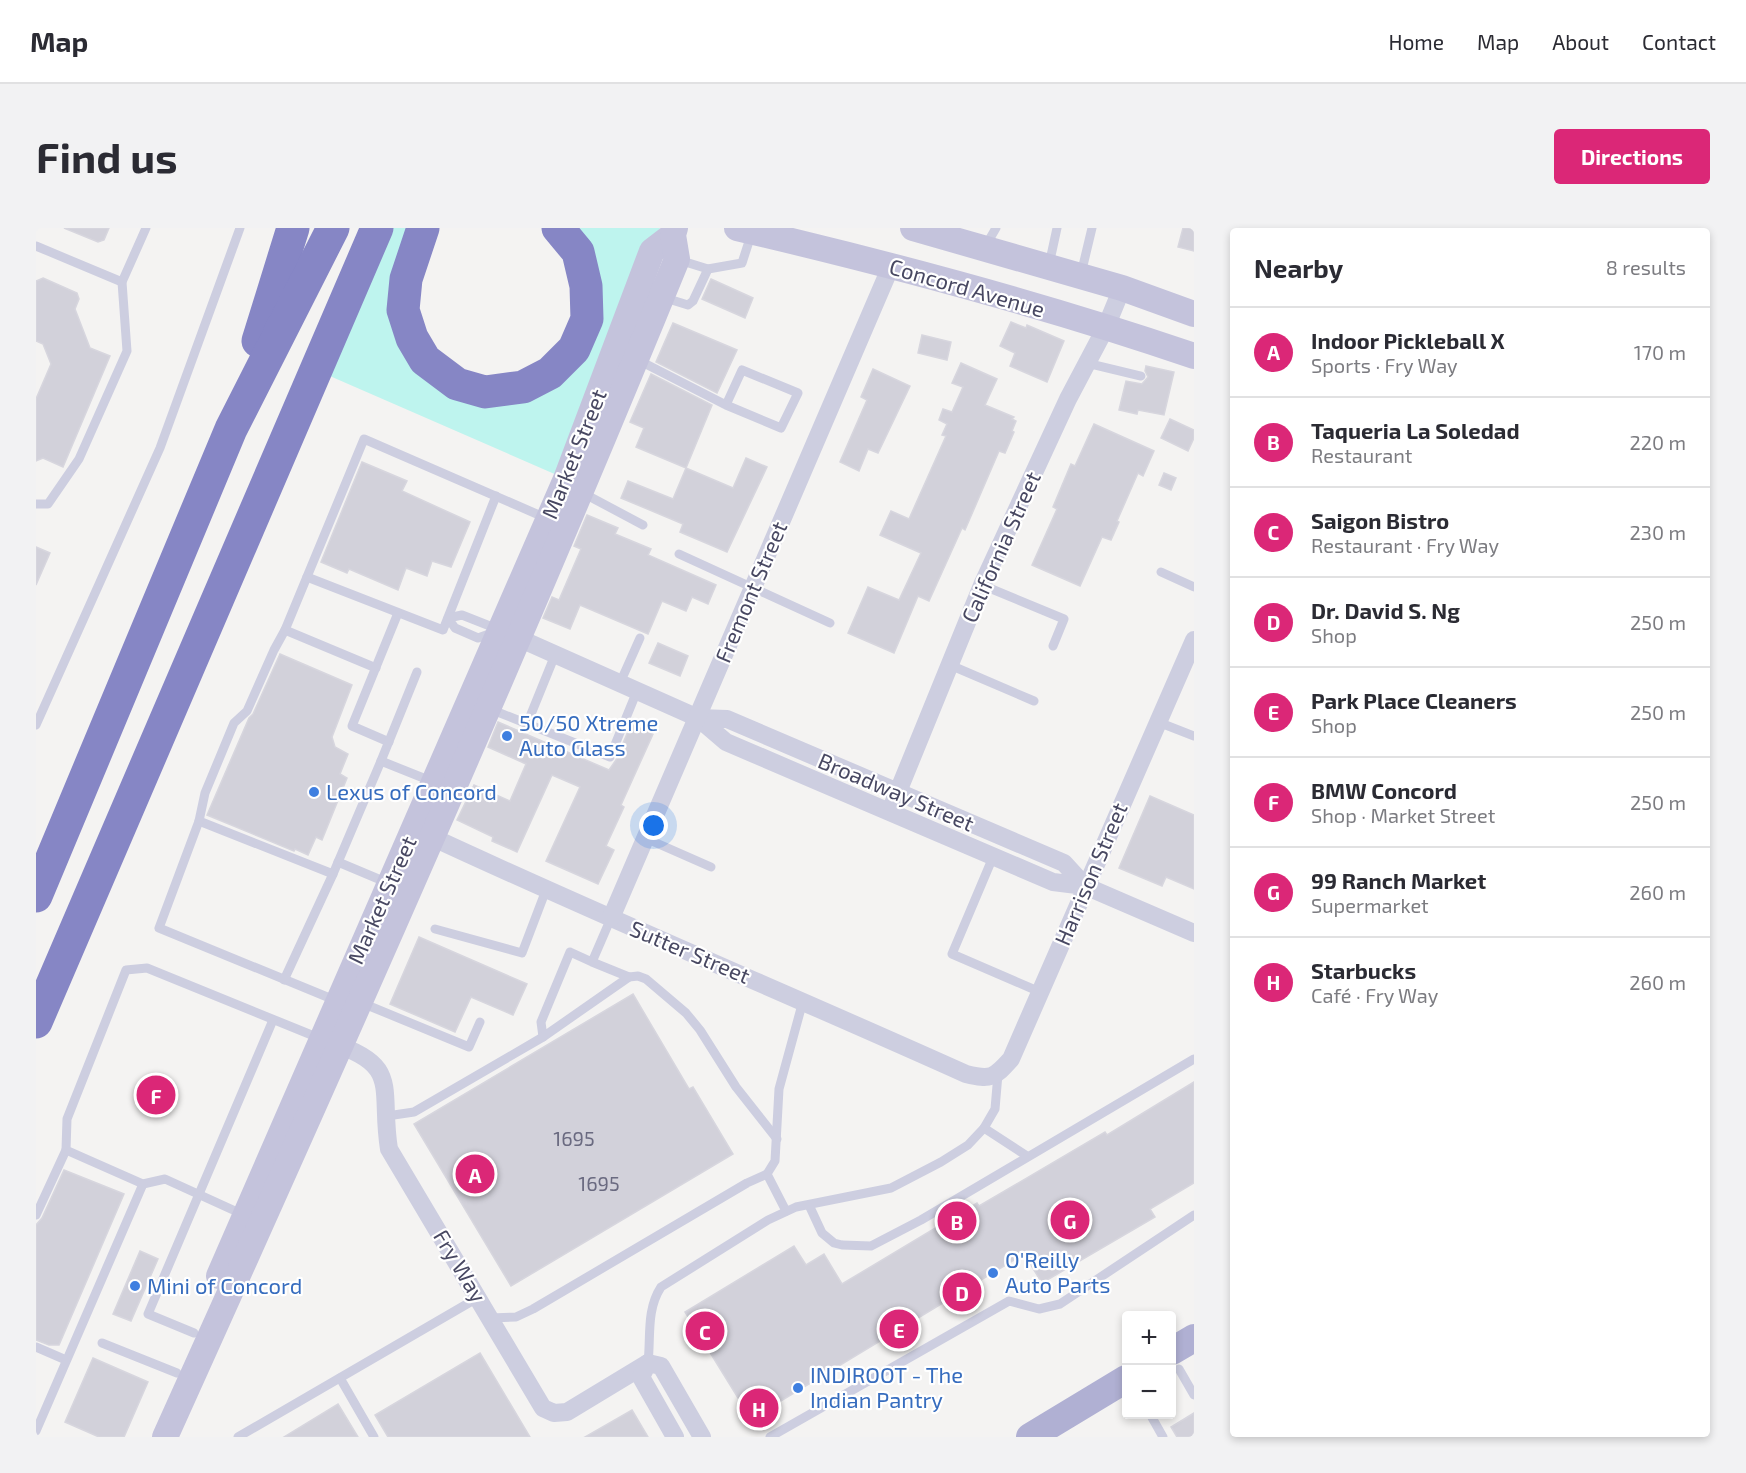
<!DOCTYPE html>
<meta charset="utf-8">
<style>
body{margin:0;font-family:"Exo 2",sans-serif;background:#f2f2f3;color:#2b2b33}
.controls{position:absolute;right:18px;bottom:18px;display:grid;overflow:hidden;border-radius:6px;box-shadow:0 3px 9px #0003}
.controls button{width:54px;height:54px;display:grid;place-items:center;padding:0;border:0;border-bottom:2px solid #e1e1e2;background:#fff;color:#2b2b33;font:30px sans-serif}
.you{position:absolute;left:618px;top:598px;width:21px;height:21px;margin:-15px;border:4px solid #fff;border-radius:50%;background:#1a73e8;box-shadow:0 0 0 9px #1a73e833}
.badge{display:grid;place-items:center;width:39px;height:39px;border-radius:50%;background:#db2777;color:#fff;font-size:20px;font-weight:700}
.pin{position:absolute;translate:-50% -50%;border:3px solid #fff;box-shadow:0 2px 6px #0006}
.list{margin:0;padding:0;list-style:none}
h2{display:flex;justify-content:space-between;align-items:center;height:78px;margin:0;padding:0 24px;font-size:26px}
h2 small{font-size:20px;font-weight:400;color:#7c7c81}
.list li{display:grid;grid-template-columns:39px 1fr auto;gap:18px;align-items:center;box-sizing:border-box;height:90px;padding:0 24px;border-top:2px solid #e1e1e2}
.list b{display:block;font-size:22px;white-space:nowrap}
.list p{margin:0;font-size:20px;white-space:nowrap;color:#7c7c81}
.list em{font-size:20px;font-style:normal;color:#7c7c81}
.map{position:relative;flex:none;width:1158px;height:1209px;overflow:hidden;border-radius:6px}
header{display:flex;align-items:center;gap:36px;box-sizing:border-box;height:84px;padding:0 30px;background:#fff;border-bottom:2px solid #e1e1e2}
header strong{font-size:28px}
nav{display:flex;gap:33px;margin-inline-start:auto;font-size:21px}
.intro{display:flex;align-items:center;justify-content:space-between;box-sizing:border-box;height:144px;padding:0 36px}
h1{margin:0;font-size:42px}
.button{padding:15px 27px;border-radius:6px;background:#db2777;color:#fff;font-size:21px;font-weight:700}
main{display:flex;gap:36px;padding:0 36px}
aside{flex:1;background:#fff;border-radius:6px;box-shadow:0 3px 9px #0003}
.map>svg:first-child{display:block}
.green{fill:#bef4ee}
.building{fill:#d2d1da;stroke:#d7d6de;stroke-width:1.5}
.lines{fill:none;stroke-linecap:round;stroke-linejoin:round}
.service{stroke:#cdcee0;stroke-width:9}
.minor{stroke:#cdcee0;stroke-width:18}
.secondary{stroke:#c4c3dc;stroke-width:26}
.primary{stroke:#b0b0d3;stroke-width:28}
.motorway{stroke:#8686c5;stroke-width:33}
.shop-dot{fill:#3f7fe0;stroke:#fff;stroke-width:2}
.labels{text-anchor:middle;stroke-width:4.5;stroke-linejoin:round;paint-order:stroke}
.number-label{font-size:20px;fill:#6a6a80}
.street-label{font-size:22px;fill:#484862;stroke:#fff}
.shop-label{font-size:22px;fill:#366cbe;stroke:#fff;text-anchor:start}
</style>
<header>
<strong>Map</strong>
<nav><a>Home</a><a>Map</a><a>About</a><a>Contact</a></nav>
</header>
<div class="intro"><h1>Find us</h1><a class="button">Directions</a></div>
<main>
<div class="map">
<svg width="1158" height="1209" viewBox="0 0 1158 1209">
<rect width="100%" height="100%" fill="#f4f3f2"/>
<path class="green" d="M341,0H387L370,51L389,132L487,159L551,91L522,0H624L530,251L280,142Z"/>
<g class="building">
<path d="M28,0H73L68,12L62,14Z"/>
<path d="M1147,0H1158V23L1142,19Z"/>
<path d="M7,50L41,65L43,71L39,81L54,120L74,128L27,239L7,230L0,233V171L15,136L7,116L0,113V53Z"/>
<path d="M675,51L717,70L709,90L666,71Z"/>
<path d="M975,94L990,100L991,97L1028,113L1011,154L974,138L979,125L964,118Z"/>
<path d="M637,95L701,122L681,165L620,134Z"/>
<path d="M886,107L915,114L911,132L882,125Z"/>
<path d="M925,135L961,151L949,177L978,189L976,191L980,193L976,203L978,204L969,225L963,223L929,302L926,300L893,373L882,368L858,425L812,405L832,359L863,372L885,325L844,307L855,283L873,291L910,208L906,207L911,196L903,192L907,181L916,184L927,159L916,155Z"/>
<path d="M1110,138L1138,144L1128,187L1102,182L1101,186L1083,182L1090,153L1106,156L1112,149L1109,143Z"/>
<path d="M837,141L874,158L842,225L832,221L823,243L804,234L831,172L825,169Z"/>
<path d="M615,146L676,177L650,240L600,219L608,200L594,194Z"/>
<path d="M1134,191L1158,202V210L1152,223L1125,210Z"/>
<path d="M1058,196L1118,223L1107,248L1102,245L1081,293L1083,294L1075,312L1066,309L1044,358L996,337L1021,281L1017,279L1035,236L1039,238Z"/>
<path d="M710,230L731,239L691,324L644,304L647,296L585,270L592,253L637,271L650,240L697,260Z"/>
<path d="M326,234L371,253L366,263L434,294L415,339L396,333L391,348L370,340L362,362L313,341L311,345L285,334Z"/>
<path d="M1128,245L1140,250L1135,262L1123,257Z"/>
<path d="M551,287L582,300L579,306L615,321L612,327L680,357L672,376L656,369L650,383L626,373L612,406L544,377L534,401L507,390L516,369L523,372L545,321L538,318Z"/>
<path d="M0,319L14,325L0,357Z"/>
<path d="M622,415L652,428L644,448L613,435Z"/>
<path d="M244,426L316,457L296,509L299,519L312,526L304,546L311,550L286,612L280,609L272,627L259,621L258,623L171,587L213,490L217,486Z"/>
<path d="M462,494L573,542L580,532L595,496L617,506L585,577L588,579L570,618L578,622L562,656L510,633L544,559L516,547L481,624L456,613L457,609L421,592L438,557L474,573L490,536L452,519Z"/>
<path d="M1114,568L1158,587V661L1130,649L1126,658L1083,640Z"/>
<path d="M383,709L491,756L477,787L435,769L419,804L354,776Z"/>
<path d="M597,766L653,861L657,859L697,926L475,1058L378,896Z"/>
<path d="M1158,854V955L1114,981L1119,989L1006,1055L988,1026L715,1191L649,1084L758,1018L770,1037L788,1026L806,1056L941,975L943,978L1069,904L1071,907Z"/>
<path d="M28,942L88,966L23,1117H13L0,1112V997L6,990Z"/>
<path d="M104,1023L122,1031L95,1093L77,1086Z"/>
<path d="M444,1125L494,1209H352L339,1187Z"/>
<path d="M57,1130L112,1154L88,1209H63L29,1194Z"/>
<path d="M302,1176L322,1209H248Z"/>
<path d="M596,1182L612,1209H549Z"/>
<path d="M1158,1185V1209H1141L1135,1199Z"/>
</g>
<g class="lines">
<g class="service">
<path d="M0,18L86,54"/>
<path d="M949,19L960,0"/>
<path d="M643,32L672,41L706,35L716,4"/>
<path d="M1013,37L1021,0"/>
<path d="M1045,46L1056,0"/>
<path d="M626,69L652,77L657,73L672,41"/>
<path d="M602,132L690,177L745,200L762,165L706,142L690,177"/>
<path d="M1051,135L1105,148"/>
<path d="M545,264L607,297"/>
<path d="M0,276H12L43,231L91,123L86,54L110,0"/>
<path d="M643,326L794,395"/>
<path d="M1125,344L1158,359"/>
<path d="M271,349L407,402L460,268"/>
<path d="M946,357L1028,391L1017,418"/>
<path d="M426,387L464,402L442,410L419,400L412,390Z"/>
<path d="M249,402L340,440"/>
<path d="M914,437L998,473"/>
<path d="M584,455L604,410"/>
<path d="M454,481L574,529L601,463"/>
<path d="M1122,494L1158,508"/>
<path d="M491,496L519,427"/>
<path d="M0,497L124,220L204,0"/>
<path d="M353,514L316,498L362,385"/>
<path d="M345,533L381,444"/>
<path d="M395,553L345,533L297,646L163,593L169,565L198,495L211,483L238,422L249,402L328,211L510,290"/>
<path d="M163,593L123,700L301,773"/>
<path d="M609,610L675,639"/>
<path d="M957,629L916,726L1004,764"/>
<path d="M302,634L352,655"/>
<path d="M399,701L486,725L510,662"/>
<path d="M556,734L593,749L507,809L505,794L534,724L556,734L575,690"/>
<path d="M593,749L602,748L610,751L650,785L664,802L700,859L741,911"/>
<path d="M248,752L297,646"/>
<path d="M326,775L433,819L444,794"/>
<path d="M351,888L378,884L507,809"/>
<path d="M948,900L991,928"/>
<path d="M773,977L786,1005L798,1015L806,1017L835,1018L885,992L1158,831"/>
<path d="M750,983L731,946L739,933L743,861L767,773"/>
<path d="M0,987L30,922"/>
<path d="M208,987L129,951L107,956L30,922L31,891L90,742L111,740L283,810"/>
<path d="M455,1090L480,1089L497,1081L711,955L731,946"/>
<path d="M158,1105L112,1086L237,792"/>
<path d="M66,1115L141,1145"/>
<path d="M0,1119L30,1132"/>
<path d="M612,1135C615,1109 610,1082 625,1059L732,992L760,979L855,960L905,934L932,917L948,900L959,881L962,846"/>
<path d="M1143,1141L1158,1167"/>
<path d="M304,1150L338,1209"/>
<path d="M1114,1186L1127,1209"/>
<path d="M0,1203L107,956"/>
<path d="M202,1209L443,1069"/>
<path d="M734,1209L973,1073L1003,1081L1024,1076L1158,987"/>
</g>
<g class="minor">
<path d="M471,405L662,490"/>
<path d="M857,576L947,355L1032,171L1070,99L1086,60"/>
<path d="M387,605C567,689 750,765 930,846C955,852 958,850 975,831L1158,412"/>
<path d="M1049,658L1028,635L691,491L662,490L690,514L1017,654L1049,658L1158,705"/>
<path d="M575,690L855,38"/>
<path d="M293,814C367,837 343,860 353,921L507,1180L518,1185L531,1184L612,1135"/>
<path d="M639,1209L605,1149L612,1135L625,1138L666,1209"/>
</g>
<g class="secondary">
<path d="M701,0C855,36 1009,77 1158,128"/>
<path d="M877,0L1086,60L1158,86"/>
<path d="M183,1048L530,251L616,23L637,7"/>
<path d="M129,1209C305,819 479,428 641,31L637,7L639,0"/>
</g>
<g class="primary">
<path d="M1136,1123L1158,1110"/>
<path d="M994,1209L1090,1151"/>
</g>
<g class="motorway">
<path d="M387,0L370,51L367,82L376,110L389,132L421,156L449,164L487,159L514,145L538,121L551,91L550,58L542,24L522,0"/>
<path d="M222,113L257,0"/>
<path d="M0,668L195,201L297,0"/>
<path d="M0,794L341,0"/>
</g>
</g>
<g class="shop-dot">
<circle cx="471" cy="508" r="6"/>
<circle cx="278" cy="564" r="6"/>
<circle cx="957" cy="1045" r="6"/>
<circle cx="99" cy="1058" r="6"/>
<circle cx="762" cy="1160" r="6"/>
</g>
<g class="labels">
<g class="number-label">
<text x="538" y="918">1695</text>
<text x="563" y="963">1695</text>
</g>
<g class="street-label">
<text transform="translate(931 60) rotate(16)" y="8">Concord Avenue</text>
<text transform="translate(538 226) rotate(-68)" y="8">Market Street</text>
<text transform="translate(965 319) rotate(-66)" y="8">California Street</text>
<text transform="translate(715 364) rotate(-67)" y="8">Fremont Street</text>
<text transform="translate(860 564) rotate(23)" y="8">Broadway Street</text>
<text transform="translate(1055 646) rotate(-67)" y="8">Harrison Street</text>
<text transform="translate(346 672) rotate(-66)" y="8">Market Street</text>
<text transform="translate(654 724) rotate(23)" y="8">Sutter Street</text>
<text transform="translate(424 1038) rotate(59)" y="8">Fry Way</text>
</g>
<g class="shop-label">
<text x="483" y="503">50/50 Xtreme<tspan x="483" dy="25">Auto Glass</tspan></text>
<text x="290" y="572">Lexus of Concord</text>
<text x="969" y="1040">O'Reilly<tspan x="969" dy="25">Auto Parts</tspan></text>
<text x="111" y="1066">Mini of Concord</text>
<text x="774" y="1155">INDIROOT - The<tspan x="774" dy="25">Indian Pantry</tspan></text>
</g>
</g>
</svg>
<div class="controls">
<button>+</button>
<button>−</button>
</div>
<div class="you"></div>
<div class="pin badge" style="left:439px;top:946px">A</div>
<div class="pin badge" style="left:921px;top:993px">B</div>
<div class="pin badge" style="left:669px;top:1103px">C</div>
<div class="pin badge" style="left:926px;top:1064px">D</div>
<div class="pin badge" style="left:863px;top:1101px">E</div>
<div class="pin badge" style="left:120px;top:867px">F</div>
<div class="pin badge" style="left:1034px;top:992px">G</div>
<div class="pin badge" style="left:723px;top:1180px">H</div>
</div>
<aside>
<h2>Nearby<small>8 results</small></h2>
<ul class="list">
<li><span class="badge">A</span><div><b>Indoor Pickleball X</b><p>Sports · Fry Way</p></div><em>170 m</em></li>
<li><span class="badge">B</span><div><b>Taqueria La Soledad</b><p>Restaurant</p></div><em>220 m</em></li>
<li><span class="badge">C</span><div><b>Saigon Bistro</b><p>Restaurant · Fry Way</p></div><em>230 m</em></li>
<li><span class="badge">D</span><div><b>Dr. David S. Ng</b><p>Shop</p></div><em>250 m</em></li>
<li><span class="badge">E</span><div><b>Park Place Cleaners</b><p>Shop</p></div><em>250 m</em></li>
<li><span class="badge">F</span><div><b>BMW Concord</b><p>Shop · Market Street</p></div><em>250 m</em></li>
<li><span class="badge">G</span><div><b>99 Ranch Market</b><p>Supermarket</p></div><em>260 m</em></li>
<li><span class="badge">H</span><div><b>Starbucks</b><p>Café · Fry Way</p></div><em>260 m</em></li>
</ul>
</aside>
</main>
